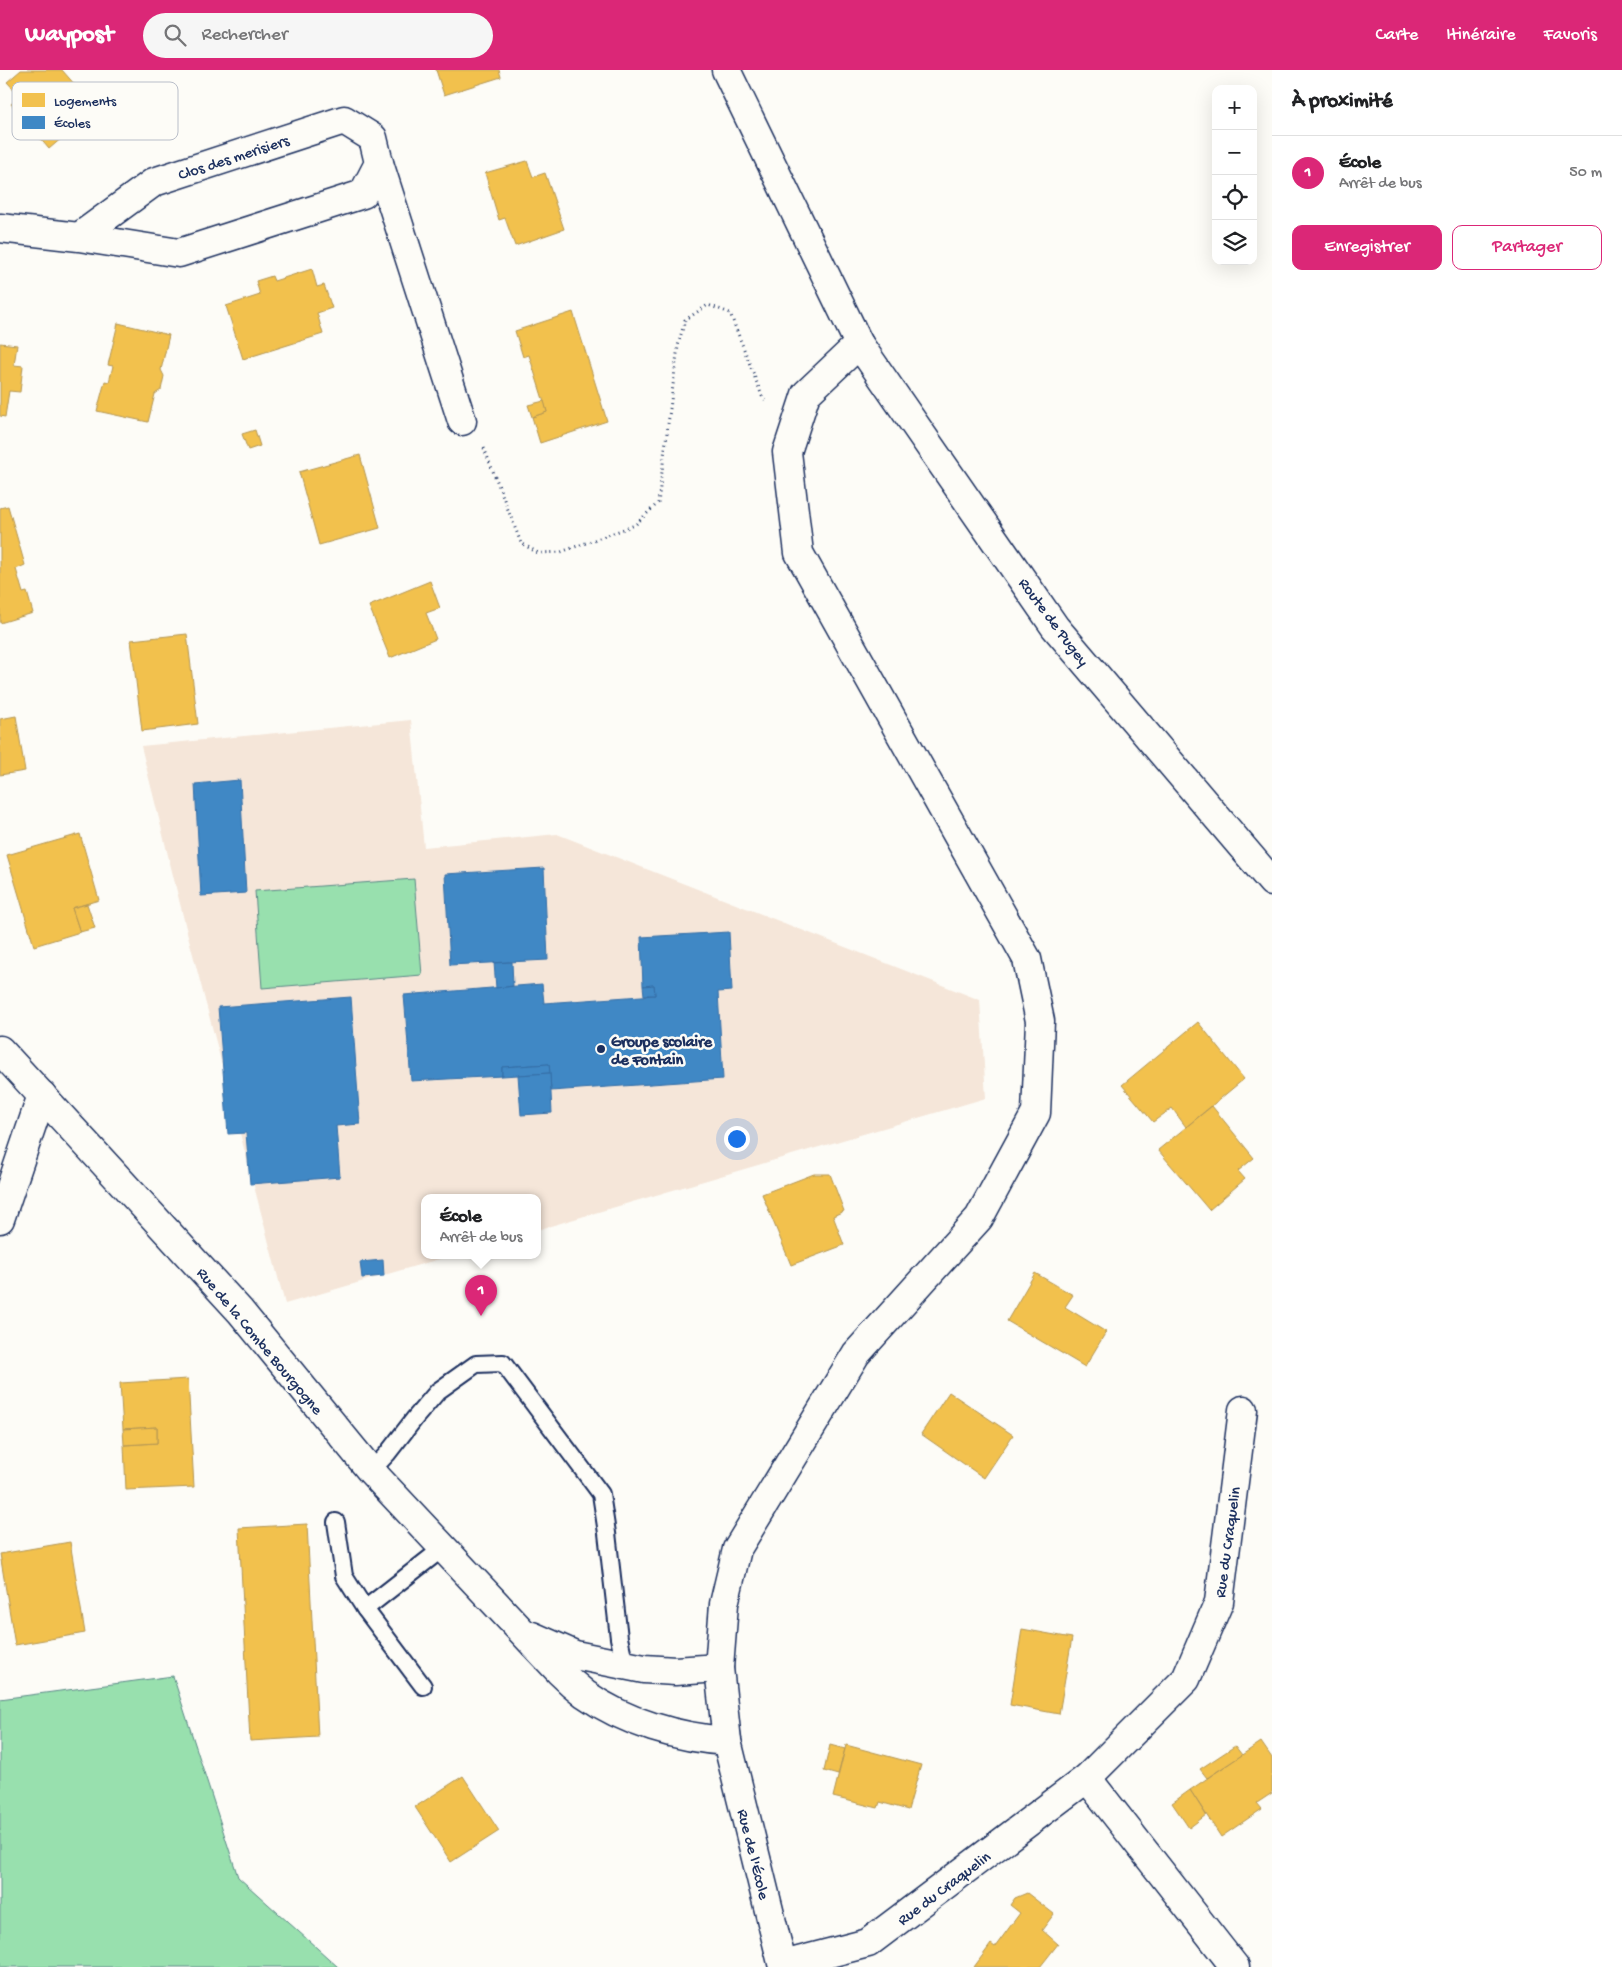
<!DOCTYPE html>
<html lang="fr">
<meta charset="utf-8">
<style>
body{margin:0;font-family:"Gochi Hand",sans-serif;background:#f6f6f6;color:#202124}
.controls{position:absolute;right:15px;top:15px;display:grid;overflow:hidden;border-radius:10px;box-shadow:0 5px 20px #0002}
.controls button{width:45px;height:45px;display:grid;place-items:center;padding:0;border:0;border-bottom:1px solid #e0e0e0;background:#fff;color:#202124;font:25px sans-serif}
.you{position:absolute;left:736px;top:1068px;width:18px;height:18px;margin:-12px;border:4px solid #fff;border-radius:50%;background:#1a73e8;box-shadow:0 0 0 8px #1a73e833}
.badge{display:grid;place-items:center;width:32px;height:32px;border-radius:50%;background:#db2777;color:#fff;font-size:16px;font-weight:700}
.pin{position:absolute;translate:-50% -41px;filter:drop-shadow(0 1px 2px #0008)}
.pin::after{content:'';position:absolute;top:26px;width:18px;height:15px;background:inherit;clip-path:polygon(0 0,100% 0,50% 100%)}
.popup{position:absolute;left:421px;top:1124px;width:120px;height:65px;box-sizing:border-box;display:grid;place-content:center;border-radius:10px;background:#fff;filter:drop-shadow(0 1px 4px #0005);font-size:16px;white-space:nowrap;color:#757577}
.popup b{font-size:19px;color:#202124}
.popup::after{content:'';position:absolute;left:50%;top:100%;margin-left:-10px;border:10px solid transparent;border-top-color:#fff}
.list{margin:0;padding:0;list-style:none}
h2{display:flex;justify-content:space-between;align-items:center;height:65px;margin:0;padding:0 20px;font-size:21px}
h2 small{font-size:16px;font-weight:400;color:#757577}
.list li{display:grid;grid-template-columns:32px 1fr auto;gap:15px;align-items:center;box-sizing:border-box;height:75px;padding:0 20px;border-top:1px solid #e0e0e0}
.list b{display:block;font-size:19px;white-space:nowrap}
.list p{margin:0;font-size:16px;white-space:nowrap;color:#757577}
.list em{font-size:16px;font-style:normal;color:#757577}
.actions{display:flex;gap:10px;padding:15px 20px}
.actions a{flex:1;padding:11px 0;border:1px solid #db2777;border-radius:10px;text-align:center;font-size:18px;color:#db2777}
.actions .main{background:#db2777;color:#fff}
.icon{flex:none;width:28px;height:28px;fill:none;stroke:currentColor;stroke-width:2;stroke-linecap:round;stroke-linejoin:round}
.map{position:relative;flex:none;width:1272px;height:1897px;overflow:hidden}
header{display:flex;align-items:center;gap:30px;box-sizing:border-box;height:70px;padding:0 25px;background:#db2777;color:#fff}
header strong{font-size:24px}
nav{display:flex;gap:28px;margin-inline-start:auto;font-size:18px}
.search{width:350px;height:45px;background:#f6f6f6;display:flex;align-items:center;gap:12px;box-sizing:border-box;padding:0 18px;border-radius:28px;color:#757577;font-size:19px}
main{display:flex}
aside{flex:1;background:#fff}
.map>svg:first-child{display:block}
.built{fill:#f5e6d9}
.green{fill:#98e0ae;stroke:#5a8886}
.homes{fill:#f2c14e;stroke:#b29553}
.schools{fill:#3f88c5;stroke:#346da6}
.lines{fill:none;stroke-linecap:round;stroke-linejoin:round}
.lane-casing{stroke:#1b2f5e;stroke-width:20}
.street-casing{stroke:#1b2f5e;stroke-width:31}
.secondary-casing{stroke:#1b2f5e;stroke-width:31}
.path{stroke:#1b2f5e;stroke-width:3;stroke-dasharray:1 4;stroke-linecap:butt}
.lane{stroke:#fdfcf7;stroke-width:16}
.street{stroke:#fdfcf7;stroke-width:28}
.secondary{stroke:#fdfcf7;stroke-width:28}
.poi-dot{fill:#1b2f5e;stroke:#fdfcf7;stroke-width:2}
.labels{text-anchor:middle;stroke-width:5;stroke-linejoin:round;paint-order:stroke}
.street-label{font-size:16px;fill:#1b2f5e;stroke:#fdfcf7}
.poi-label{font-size:16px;font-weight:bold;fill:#1b2f5e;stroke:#fdfcf7;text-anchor:start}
.key{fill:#fdfcf7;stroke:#b9bec9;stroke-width:1}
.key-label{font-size:14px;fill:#1b2f5e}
</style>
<header>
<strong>Waypost</strong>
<div class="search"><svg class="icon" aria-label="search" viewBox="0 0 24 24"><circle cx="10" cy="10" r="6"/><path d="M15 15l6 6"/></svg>Rechercher</div>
<nav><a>Carte</a><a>Itinéraire</a><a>Favoris</a></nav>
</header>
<main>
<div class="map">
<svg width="1272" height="1897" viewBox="0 0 1272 1897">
<rect width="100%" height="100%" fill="#fdfcf7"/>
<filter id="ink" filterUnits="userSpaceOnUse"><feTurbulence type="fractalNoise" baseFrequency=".02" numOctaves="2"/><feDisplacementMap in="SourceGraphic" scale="10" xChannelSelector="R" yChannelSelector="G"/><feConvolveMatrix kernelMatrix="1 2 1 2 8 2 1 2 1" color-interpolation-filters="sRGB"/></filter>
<g filter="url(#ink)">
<path class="built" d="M411,650L424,777L557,764L980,930L986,1028L537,1160V1127H425V1185H453L285,1234L186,858L141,676Z"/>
<g class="green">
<path d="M414,809L422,905L262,918L255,821Z"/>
<path d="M173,1606L238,1807L338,1897H0V1629Z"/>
</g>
<g class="homes">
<path d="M21,0H62L76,16L71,21L91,43L49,79L11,34L20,26L7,12Z"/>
<path d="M436,0H499L501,7L444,25Z"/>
<path d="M527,91L533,107L545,103L564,159L515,176L505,148L499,150L485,103Z"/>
<path d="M312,199L317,217L324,215L332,238L317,243L323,264L243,289L226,236L260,225L256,211L272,206L274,211Z"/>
<path d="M573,242L607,351L540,373L532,347L547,342L529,285L523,287L515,261Z"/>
<path d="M118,253L169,265L161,300L164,306L161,320L155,324L148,352L97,341L105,311L109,312L113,296L108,295Z"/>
<path d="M0,273L17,275L14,295L23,296L20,322L9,321L5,347L0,346Z"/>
<path d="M544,331L547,342L532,347L528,335Z"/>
<path d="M255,360L260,376L248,380L242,364Z"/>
<path d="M360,385L380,458L319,475L299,402Z"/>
<path d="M8,436L25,495L16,499L23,523L27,522L33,543L0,553V438Z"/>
<path d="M430,511L440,538L426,543L436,569L390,588L369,536Z"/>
<path d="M187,564L198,654L142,661L131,570Z"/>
<path d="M16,646L25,701L0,705V649Z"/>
<path d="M80,764L99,830L72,838L80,862L34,876L7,785Z"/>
<path d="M87,834L95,858L80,862L72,838Z"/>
<path d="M1198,952L1244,1009L1186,1057L1172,1038L1153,1052L1122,1015Z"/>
<path d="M1212,1036L1254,1088L1238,1101L1245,1109L1209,1140L1158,1080Z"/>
<path d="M814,1104H830L844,1141L833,1146L844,1175L791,1195L762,1124Z"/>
<path d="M1035,1203L1073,1225L1065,1237L1106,1262L1085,1297L1007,1251Z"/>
<path d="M188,1309L194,1417L126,1420L124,1375L157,1373V1357L123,1359L120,1313Z"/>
<path d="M949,1322L1013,1365L984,1408L921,1364Z"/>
<path d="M157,1357V1373L124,1375L123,1359Z"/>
<path d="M307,1454L318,1667L250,1671L239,1458Z"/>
<path d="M70,1472L85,1563L15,1575L0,1484Z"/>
<path d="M1022,1559L1072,1568L1059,1644L1010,1635Z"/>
<path d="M1261,1672L1272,1688V1723L1257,1733L1262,1739L1221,1767L1190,1720Z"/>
<path d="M830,1675L845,1679L838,1705L824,1701Z"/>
<path d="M846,1675L921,1695L908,1740L880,1732L878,1738L833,1727Z"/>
<path d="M1235,1676L1242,1685L1207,1708L1200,1699Z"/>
<path d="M463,1706L499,1761L451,1792L415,1737Z"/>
<path d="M1190,1720L1206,1745L1189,1758L1172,1733Z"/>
<path d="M1027,1823L1054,1844L1042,1860L1058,1874L1040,1897H974L991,1874L995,1877L1020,1843L1010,1835L1015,1828Z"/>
</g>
<g class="schools">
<path d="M240,710L246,823L201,826L195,714Z"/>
<path d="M544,798L548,890L450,895L445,804Z"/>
<path d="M729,862L732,921L718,922L723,1009L551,1021L549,994L502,997V1006L411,1011L404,925L542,914L544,933L655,925L654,915L643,916L641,867Z"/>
<path d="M512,892L513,916L496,918L494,893Z"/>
<path d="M654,915L655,925H644L643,916Z"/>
<path d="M351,927L360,1054L336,1056L340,1107L250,1114L246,1063L228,1064L218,937Z"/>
<path d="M549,994L550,1003L502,1006V997Z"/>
<path d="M550,1003L552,1043L521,1045L518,1005Z"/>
<path d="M383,1190L384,1206L362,1208L360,1192Z"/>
</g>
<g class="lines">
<defs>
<g id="lane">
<path d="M371,1401L387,1384L415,1348L438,1321L476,1294L503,1293L601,1424L607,1463L619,1568L625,1595"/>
<path d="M336,1452L344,1506L365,1539"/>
<path d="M423,1616L365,1539L443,1478"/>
</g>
<g id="street">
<path d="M379,93L462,351"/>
<path d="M0,158L79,167L179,183L363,124L379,93L373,68L344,50L154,112L79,167"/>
<path d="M0,980L240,1241L371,1401L559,1601C567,1609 576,1617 585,1624C624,1652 679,1668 727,1671"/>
<path d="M0,1149L42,1025"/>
<path d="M532,1566L575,1585L644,1599L675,1601L719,1598"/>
<path d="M1087,1708L1235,1897"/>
<path d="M783,1895L868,1873L1087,1708L1186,1609L1219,1532L1243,1340"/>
<path d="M783,1897L727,1671L719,1598L724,1534L737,1479L856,1284L979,1148L1036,1043L1040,951L1027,889L799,483L787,382L806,324L859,274"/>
</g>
<path id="secondary" d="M726,0L859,274L1055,557L1272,812"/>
</defs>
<use href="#lane" class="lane-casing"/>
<use href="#street" class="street-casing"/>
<use href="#secondary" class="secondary-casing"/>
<path class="path" d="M484,378L521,473L538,483L561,482L635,455L658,433L678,276L685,250L708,235L730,243L762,326L765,330"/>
<use href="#lane" class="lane"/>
<use href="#street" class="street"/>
<use href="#secondary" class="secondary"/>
</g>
</g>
<circle class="poi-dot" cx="601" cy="979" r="5"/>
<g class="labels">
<g class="street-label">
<text transform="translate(233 86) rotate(-18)" y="6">Clos des merisiers</text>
<text transform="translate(1055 551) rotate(53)" y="6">Route de Pugey</text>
<text transform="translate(261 1270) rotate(50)" y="6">Rue de la Combe Bourgogne</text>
<text transform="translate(1226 1472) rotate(-82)" y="6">Rue du Craquelin</text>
<text transform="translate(755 1784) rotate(76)" y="6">Rue de l'École</text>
<text transform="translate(943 1817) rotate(-37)" y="6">Rue du Craquelin</text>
</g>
<g class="poi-label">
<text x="611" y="976">Groupe scolaire<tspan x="611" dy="18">de Fontain</tspan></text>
</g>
</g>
<rect x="12" y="12" width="166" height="58" rx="8" class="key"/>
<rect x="22" y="23" width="23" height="14" fill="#f2c14e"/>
<rect x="22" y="46" width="23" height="13" fill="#3f88c5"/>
<g class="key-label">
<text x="54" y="35">Logements</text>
<text x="54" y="57">Écoles</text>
</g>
</svg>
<div class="controls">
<button>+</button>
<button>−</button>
<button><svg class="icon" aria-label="locate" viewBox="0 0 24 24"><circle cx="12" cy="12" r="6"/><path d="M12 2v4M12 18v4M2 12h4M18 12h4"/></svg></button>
<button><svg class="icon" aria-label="layers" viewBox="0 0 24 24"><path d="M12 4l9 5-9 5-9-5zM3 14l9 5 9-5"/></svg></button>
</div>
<div class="you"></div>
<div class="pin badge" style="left:481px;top:1246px">1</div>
<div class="popup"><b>École</b>Arrêt de bus</div>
</div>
<aside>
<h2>À proximité<small></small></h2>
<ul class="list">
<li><span class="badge">1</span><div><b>École</b><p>Arrêt de bus</p></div><em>50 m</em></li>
</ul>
<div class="actions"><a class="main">Enregistrer</a><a>Partager</a></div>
</aside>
</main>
